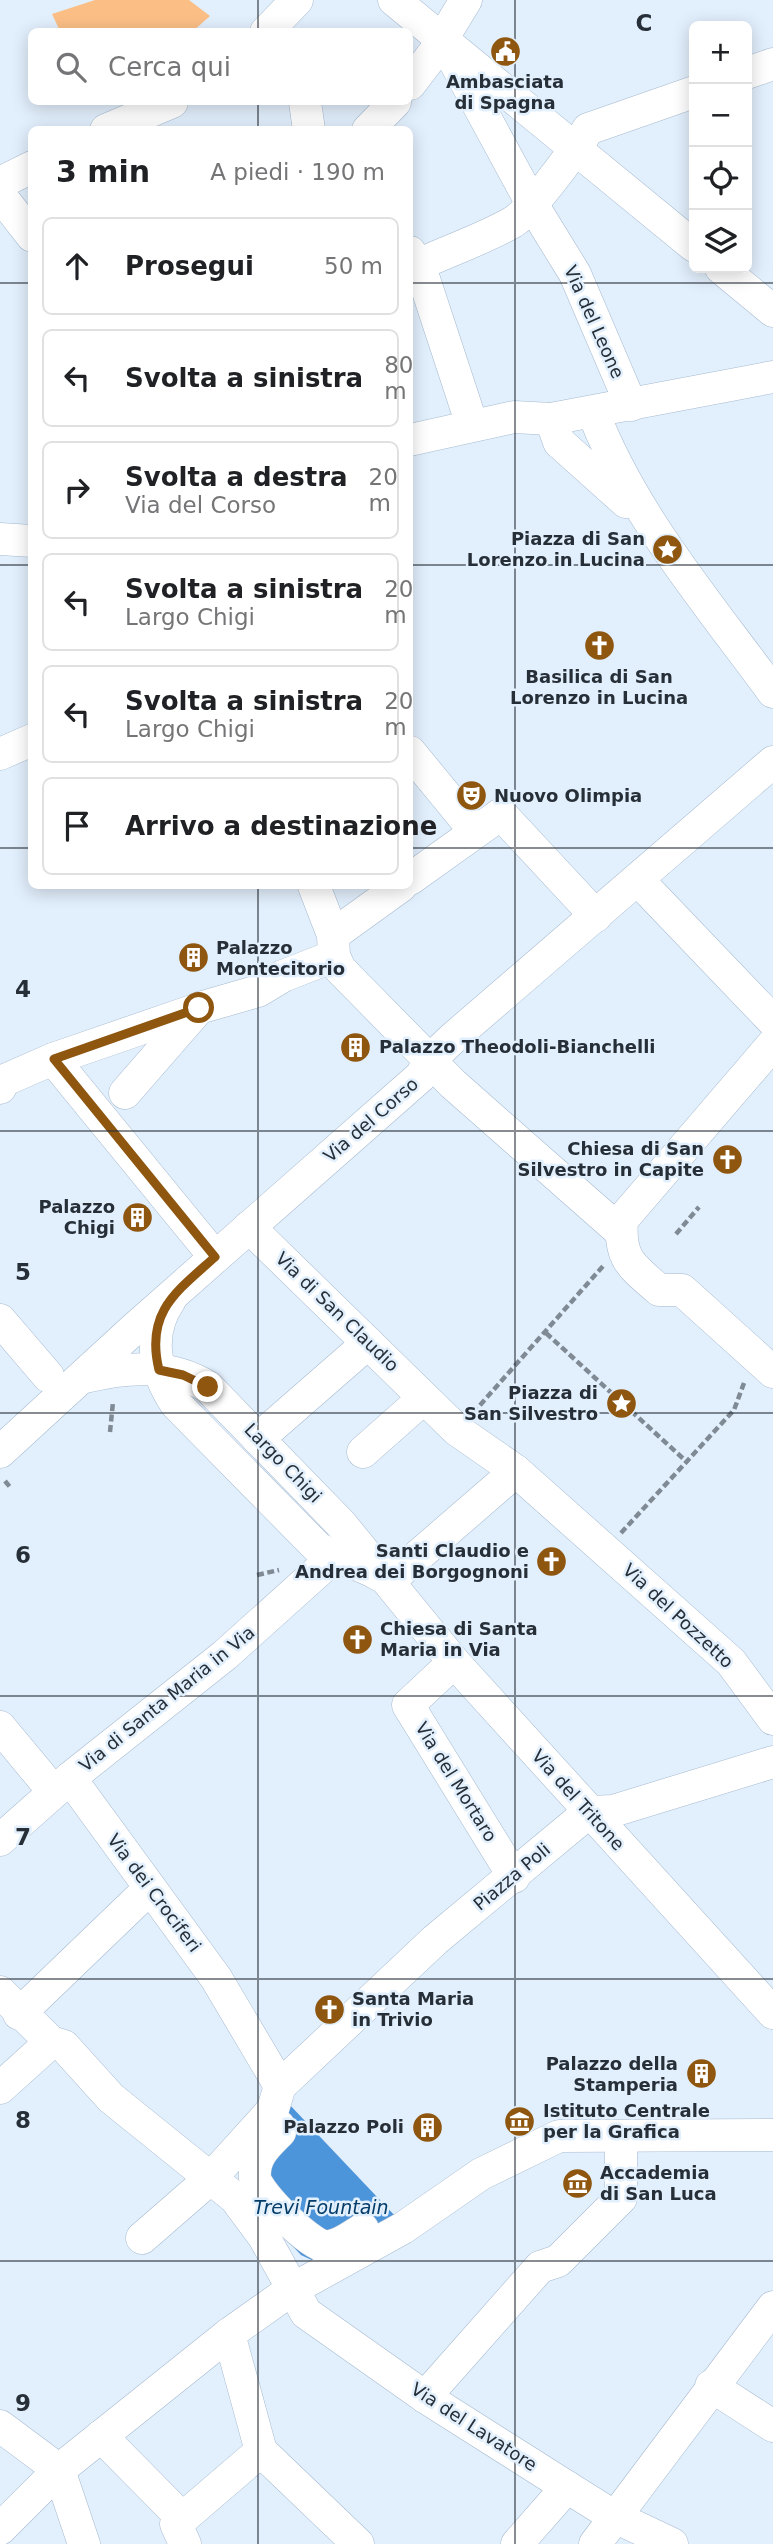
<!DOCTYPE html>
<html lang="it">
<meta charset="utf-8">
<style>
body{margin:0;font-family:"DejaVu Sans",sans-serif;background:#f2f2f2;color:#202124}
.controls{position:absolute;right:21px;top:21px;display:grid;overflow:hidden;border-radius:10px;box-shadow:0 4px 18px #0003}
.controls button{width:63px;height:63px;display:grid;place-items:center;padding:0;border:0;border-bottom:2px solid #e0e0e0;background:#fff;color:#202124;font:35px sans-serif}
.stop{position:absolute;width:21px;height:21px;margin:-16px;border:5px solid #8f5610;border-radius:50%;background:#fff}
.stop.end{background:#8f5610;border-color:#fff;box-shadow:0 2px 7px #0008}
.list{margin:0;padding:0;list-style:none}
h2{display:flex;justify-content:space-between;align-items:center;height:91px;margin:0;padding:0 28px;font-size:30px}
h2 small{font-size:23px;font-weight:400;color:#757577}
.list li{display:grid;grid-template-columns:46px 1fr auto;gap:21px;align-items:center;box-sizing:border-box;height:98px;margin:0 14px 14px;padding:0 14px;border:2px solid #e0e0e0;border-radius:10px}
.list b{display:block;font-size:26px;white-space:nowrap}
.list p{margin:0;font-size:23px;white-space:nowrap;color:#757577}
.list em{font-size:23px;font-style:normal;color:#757577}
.icon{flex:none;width:38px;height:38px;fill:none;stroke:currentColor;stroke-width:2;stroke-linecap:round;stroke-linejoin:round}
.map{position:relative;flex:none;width:773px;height:2544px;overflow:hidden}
.search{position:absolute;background:#fff;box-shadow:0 4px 18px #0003;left:28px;top:28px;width:385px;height:77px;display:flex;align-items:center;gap:18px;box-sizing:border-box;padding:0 24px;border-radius:10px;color:#757577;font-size:26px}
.panel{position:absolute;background:#fff;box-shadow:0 4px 18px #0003;left:28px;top:126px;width:385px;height:763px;border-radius:10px}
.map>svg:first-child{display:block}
.green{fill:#fbbf86}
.water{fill:#4d95db}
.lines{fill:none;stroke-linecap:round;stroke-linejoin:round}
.minor-casing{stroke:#a6bad0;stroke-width:33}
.path{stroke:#7f8a95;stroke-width:4.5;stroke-dasharray:7 3.5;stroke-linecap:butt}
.minor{stroke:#fff;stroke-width:32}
.route{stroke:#8f5610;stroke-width:9}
.grid{fill:none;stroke:#262e37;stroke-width:2;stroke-opacity:0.55}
.labels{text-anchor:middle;stroke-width:5;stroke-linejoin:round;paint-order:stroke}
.poi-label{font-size:18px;font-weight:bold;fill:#262e37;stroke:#e2effc;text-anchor:end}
.street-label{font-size:18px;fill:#262e37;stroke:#e2effc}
.water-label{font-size:19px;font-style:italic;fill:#043c69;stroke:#e2effc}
.grid-label{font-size:23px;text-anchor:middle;font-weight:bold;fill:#262e37;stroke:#e2effc;stroke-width:5;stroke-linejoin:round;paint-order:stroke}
</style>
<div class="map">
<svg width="773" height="2544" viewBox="0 0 773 2544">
<rect width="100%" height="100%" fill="#e2effc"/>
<path class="green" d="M95,0H189L210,16L193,31H60L52,14Z"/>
<path class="water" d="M288,2103L397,2218L318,2263L301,2255L250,2201Z"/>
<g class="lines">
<defs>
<g id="minor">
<path d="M394,0L694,246"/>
<path d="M266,32L297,0"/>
<path d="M442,38L532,204L575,274L631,405"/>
<path d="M747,73L773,64"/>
<path d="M410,84L433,54L466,0"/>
<path d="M305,102L309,130"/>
<path d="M106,130L172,102"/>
<path d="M368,130L395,102"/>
<path d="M0,183L32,167"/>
<path d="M0,195L32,236"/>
<path d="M410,252L421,270L472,425"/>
<path d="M721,268L773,311"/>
<path d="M410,276L421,270L429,260C456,248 487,237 513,222C531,211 577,148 588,129L694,92"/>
<path d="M593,412C633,516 708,603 773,692"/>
<path d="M551,419L559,442L626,502"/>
<path d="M410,440L514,417L551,419L773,377"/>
<path d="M0,539L32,541"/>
<path d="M410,752L475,831"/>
<path d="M0,754L32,740"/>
<path d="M410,879L501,814L596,916"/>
<path d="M638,880L773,1021"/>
<path d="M314,886L333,935L334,956L340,969L453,1084L621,1232"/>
<path d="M333,935L401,886"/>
<path d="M773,1044L622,1220C619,1260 632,1266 659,1290H682L773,1372"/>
<path d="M53,1059L215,1257"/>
<path d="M0,1088L5,1080L53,1059L198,1009"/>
<path d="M125,1093L199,1008L258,991L283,976L334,956"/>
<path d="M249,1227L457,1430L516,1471L731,1662L773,1719"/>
<path d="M170,1300C147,1333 154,1372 176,1404L317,1547C335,1560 359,1562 379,1575"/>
<path d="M0,1320L48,1376"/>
<path d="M85,1377C126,1367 170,1363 208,1387L341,1524L454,1662L773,2013"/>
<path d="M258,1439L368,1343"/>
<path d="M0,1452L135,1328L421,1076L429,1061L453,1038L773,762"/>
<path d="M363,1452L424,1398"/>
<path d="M389,1581L516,1471"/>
<path d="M454,1662L408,1705L514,1877"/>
<path d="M0,1727L54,1792"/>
<path d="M70,1778L216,1978L280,2086"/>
<path d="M0,1840L70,1778L225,1655L334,1557"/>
<path d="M0,1992L51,2042L64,2046L111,2098L235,2198L264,2237L306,2313L425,2397L567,2487L615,2517L672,2544"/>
<path d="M19,2014L149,1889"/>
<path d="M0,2088L51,2042"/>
<path d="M279,2126L280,2132C267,2145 253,2157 255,2178C257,2193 309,2244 324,2246C338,2248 351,2236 363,2229"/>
<path d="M142,2238L211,2178L268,2115L273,2109L280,2086L435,1940L589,1812L613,1811L773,1762"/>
<path d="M229,2334L261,2451"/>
<path d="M711,2386L773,2426"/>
<path d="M425,2397L540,2267L558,2261L621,2198V2137"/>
<path d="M0,2426L59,2470"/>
<path d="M101,2436L182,2518"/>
<path d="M261,2451L358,2544"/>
<path d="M59,2470L84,2544"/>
<path d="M0,2529L59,2470L229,2334L291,2290L403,2228L481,2174L559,2136L773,2135"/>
<path d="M185,2544L176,2524L261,2451"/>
<path d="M517,2544L567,2487"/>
<path d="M595,2544L773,2307"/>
</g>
</defs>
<use href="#minor" class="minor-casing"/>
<g class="path">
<path d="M676,1234L699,1207"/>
<path d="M546,1333L688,1463"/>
<path d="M473,1413L604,1265"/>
<path d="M110,1432L113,1402"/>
<path d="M5,1481L10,1487"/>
<path d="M621,1533L734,1410L744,1383"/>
<path d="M257,1575L279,1570"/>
</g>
<use href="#minor" class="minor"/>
</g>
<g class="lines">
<path class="route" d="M199,1008L54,1059L215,1257C176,1292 145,1312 159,1370L183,1375L208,1387"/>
</g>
<path class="grid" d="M258,0V32M515,0V2544M258,102V130M0,283H32M410,283H773M0,565H32M410,565H773M0,848H32M410,848H773M258,886V2544M0,1131H773M0,1413H773M0,1696H773M0,1979H773M0,2261H773"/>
<defs>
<symbol id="civic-disc" viewBox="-11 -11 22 22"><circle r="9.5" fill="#8f5610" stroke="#e2effc"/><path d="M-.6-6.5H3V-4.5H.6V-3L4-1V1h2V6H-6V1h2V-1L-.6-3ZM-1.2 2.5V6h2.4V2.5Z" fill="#fff"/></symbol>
<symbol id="sight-disc" viewBox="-11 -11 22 22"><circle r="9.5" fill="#8f5610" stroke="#e2effc"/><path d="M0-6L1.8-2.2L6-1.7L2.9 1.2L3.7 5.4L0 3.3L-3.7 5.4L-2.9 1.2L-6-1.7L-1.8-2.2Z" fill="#fff"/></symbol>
<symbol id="church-disc" viewBox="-11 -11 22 22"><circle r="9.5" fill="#8f5610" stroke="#e2effc"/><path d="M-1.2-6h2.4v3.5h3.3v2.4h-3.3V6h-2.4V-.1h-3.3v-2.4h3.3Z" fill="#fff"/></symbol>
<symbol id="theatre-disc" viewBox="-11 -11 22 22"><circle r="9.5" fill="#8f5610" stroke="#e2effc"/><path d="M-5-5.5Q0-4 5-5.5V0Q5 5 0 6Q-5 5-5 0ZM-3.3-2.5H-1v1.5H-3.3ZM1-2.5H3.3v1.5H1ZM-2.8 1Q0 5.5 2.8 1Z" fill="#fff"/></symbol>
<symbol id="building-disc" viewBox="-11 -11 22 22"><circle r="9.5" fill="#8f5610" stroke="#e2effc"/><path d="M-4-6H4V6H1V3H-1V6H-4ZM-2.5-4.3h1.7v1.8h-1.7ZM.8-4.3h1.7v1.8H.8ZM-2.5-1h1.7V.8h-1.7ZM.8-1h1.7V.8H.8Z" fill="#fff"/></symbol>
<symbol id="museum-disc" viewBox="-11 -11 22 22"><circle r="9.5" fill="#8f5610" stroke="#e2effc"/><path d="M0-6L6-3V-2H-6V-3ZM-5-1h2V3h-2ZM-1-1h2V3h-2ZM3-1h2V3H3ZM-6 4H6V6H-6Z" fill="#fff"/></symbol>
</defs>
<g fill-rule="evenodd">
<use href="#civic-disc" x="488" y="34" width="35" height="35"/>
<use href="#sight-disc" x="650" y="532" width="35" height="35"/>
<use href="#church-disc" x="582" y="628" width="35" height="35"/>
<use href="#theatre-disc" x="454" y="778" width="35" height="35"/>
<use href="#building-disc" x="176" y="940" width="35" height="35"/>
<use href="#building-disc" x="338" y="1030" width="35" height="35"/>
<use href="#church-disc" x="710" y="1142" width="35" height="35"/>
<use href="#building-disc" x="120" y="1200" width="35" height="35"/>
<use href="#sight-disc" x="604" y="1386" width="35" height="35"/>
<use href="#church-disc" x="534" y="1544" width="35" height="35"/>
<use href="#church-disc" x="340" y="1622" width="35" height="35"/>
<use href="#church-disc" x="312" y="1992" width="35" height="35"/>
<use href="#building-disc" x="684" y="2056" width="35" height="35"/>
<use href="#museum-disc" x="502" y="2104" width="35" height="35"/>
<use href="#building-disc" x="410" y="2110" width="35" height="35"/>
<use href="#museum-disc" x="560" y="2166" width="35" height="35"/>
</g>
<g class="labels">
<g class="poi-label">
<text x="505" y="88" text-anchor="middle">Ambasciata<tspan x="505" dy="21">di Spagna</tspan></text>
<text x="645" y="545">Piazza di San<tspan x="645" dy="21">Lorenzo in Lucina</tspan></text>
<text x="599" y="683" text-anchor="middle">Basilica di San<tspan x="599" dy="21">Lorenzo in Lucina</tspan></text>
<text x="494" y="802" text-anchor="start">Nuovo Olimpia</text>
<text x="216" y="954" text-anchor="start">Palazzo<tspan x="216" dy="21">Montecitorio</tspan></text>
<text x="379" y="1053" text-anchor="start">Palazzo Theodoli-Bianchelli</text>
<text x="704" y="1155">Chiesa di San<tspan x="704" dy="21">Silvestro in Capite</tspan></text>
<text x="115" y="1213">Palazzo<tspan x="115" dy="21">Chigi</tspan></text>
<text x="598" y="1399">Piazza di<tspan x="598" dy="21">San Silvestro</tspan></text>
<text x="529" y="1557">Santi Claudio e<tspan x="529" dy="21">Andrea dei Borgognoni</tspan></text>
<text x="380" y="1635" text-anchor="start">Chiesa di Santa<tspan x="380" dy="21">Maria in Via</tspan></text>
<text x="352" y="2005" text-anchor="start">Santa Maria<tspan x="352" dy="21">in Trivio</tspan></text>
<text x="678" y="2070">Palazzo della<tspan x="678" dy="21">Stamperia</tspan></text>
<text x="543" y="2117" text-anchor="start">Istituto Centrale<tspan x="543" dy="21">per la Grafica</tspan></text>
<text x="404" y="2133">Palazzo Poli</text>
<text x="600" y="2179" text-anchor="start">Accademia<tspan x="600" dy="21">di San Luca</tspan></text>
</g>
<g class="street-label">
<text transform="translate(594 322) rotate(66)" y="6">Via del Leone</text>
<text transform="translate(371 1120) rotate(-41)" y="6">Via del Corso</text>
<text transform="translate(337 1312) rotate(44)" y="6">Via di San Claudio</text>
<text transform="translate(283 1463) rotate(46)" y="6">Largo Chigi</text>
<text transform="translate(678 1616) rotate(43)" y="6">Via del Pozzetto</text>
<text transform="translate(167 1699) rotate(-39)" y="6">Via di Santa Maria in Via</text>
<text transform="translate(456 1782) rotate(58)" y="6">Via del Mortaro</text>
<text transform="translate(578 1800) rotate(48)" y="6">Via del Tritone</text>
<text transform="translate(512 1877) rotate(-40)" y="6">Piazza Poli</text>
<text transform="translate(154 1893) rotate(53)" y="6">Via dei Crociferi</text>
<text transform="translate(474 2427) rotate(33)" y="6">Via del Lavatore</text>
</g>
<g class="water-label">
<text x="321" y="2214">Trevi Fountain</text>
</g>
</g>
<g class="grid-label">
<text x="644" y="31">C</text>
<text x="23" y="997">4</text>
<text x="23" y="1280">5</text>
<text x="23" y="1563">6</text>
<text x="23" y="1845">7</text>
<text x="23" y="2128">8</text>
<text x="23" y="2411">9</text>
</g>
</svg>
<div class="controls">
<button>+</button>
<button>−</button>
<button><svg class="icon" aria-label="locate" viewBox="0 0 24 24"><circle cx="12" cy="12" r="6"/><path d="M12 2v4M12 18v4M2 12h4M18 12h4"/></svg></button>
<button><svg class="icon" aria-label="layers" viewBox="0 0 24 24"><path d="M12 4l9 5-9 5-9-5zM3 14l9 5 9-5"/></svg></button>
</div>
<div class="stop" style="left:199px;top:1008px"></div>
<div class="stop end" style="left:208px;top:1387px"></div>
<div class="search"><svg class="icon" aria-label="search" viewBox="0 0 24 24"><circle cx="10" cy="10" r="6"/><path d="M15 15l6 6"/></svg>Cerca qui</div>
<section class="panel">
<h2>3 min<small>A piedi · 190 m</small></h2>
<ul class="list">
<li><svg class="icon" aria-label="ahead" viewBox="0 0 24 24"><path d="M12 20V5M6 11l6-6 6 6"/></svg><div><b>Prosegui</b></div><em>50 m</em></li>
<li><svg class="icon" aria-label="left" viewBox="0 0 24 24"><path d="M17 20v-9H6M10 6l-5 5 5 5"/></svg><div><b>Svolta a sinistra</b></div><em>80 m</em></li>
<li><svg class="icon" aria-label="right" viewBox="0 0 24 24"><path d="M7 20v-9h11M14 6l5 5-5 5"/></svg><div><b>Svolta a destra</b><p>Via del Corso</p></div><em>20 m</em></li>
<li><svg class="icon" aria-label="left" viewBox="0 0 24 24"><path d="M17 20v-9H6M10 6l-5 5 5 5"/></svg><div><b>Svolta a sinistra</b><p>Largo Chigi</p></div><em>20 m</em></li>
<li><svg class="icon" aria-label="left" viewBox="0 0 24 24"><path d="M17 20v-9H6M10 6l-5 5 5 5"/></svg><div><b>Svolta a sinistra</b><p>Largo Chigi</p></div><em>20 m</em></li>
<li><svg class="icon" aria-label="arrive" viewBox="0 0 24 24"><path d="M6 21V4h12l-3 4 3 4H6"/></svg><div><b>Arrivo a destinazione</b></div></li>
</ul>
</section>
</div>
